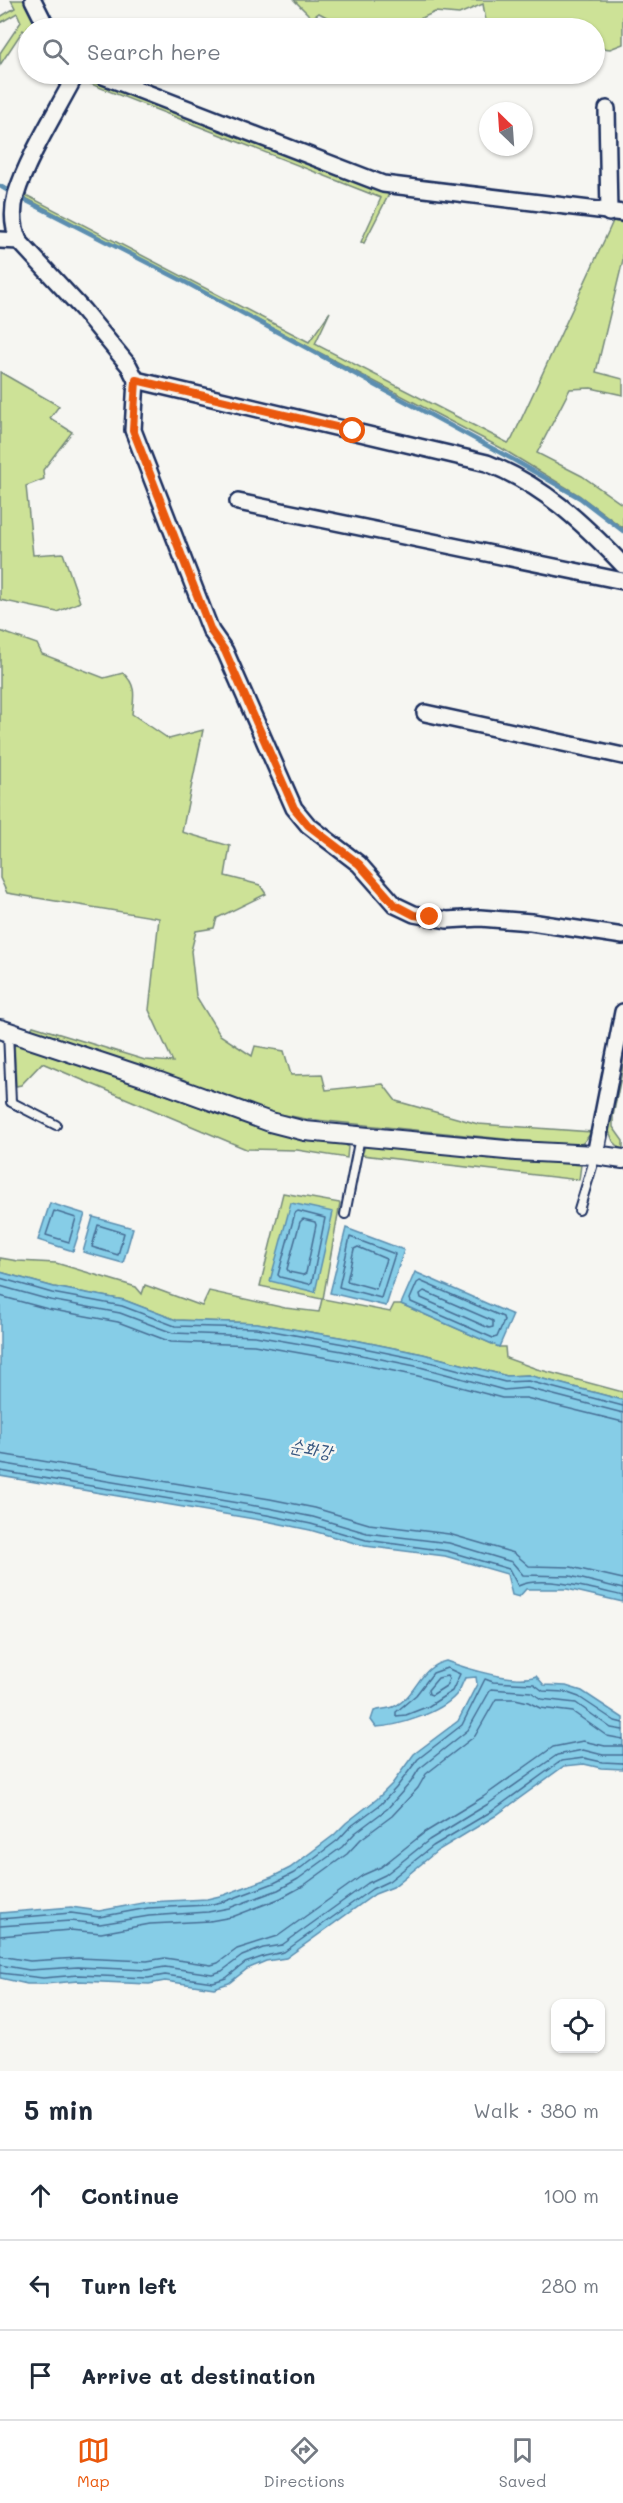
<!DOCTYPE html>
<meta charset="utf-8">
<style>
body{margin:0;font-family:Mali,"Poor Story",sans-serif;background:#f6f6f7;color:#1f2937}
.controls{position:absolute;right:18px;bottom:18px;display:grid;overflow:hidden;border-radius:12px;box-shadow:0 2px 4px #0004}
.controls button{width:54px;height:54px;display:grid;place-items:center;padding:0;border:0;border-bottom:2px solid #e0e1e3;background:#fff;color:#1f2937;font:30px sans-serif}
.compass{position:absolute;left:479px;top:102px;width:54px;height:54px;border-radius:50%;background:#fff;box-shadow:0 2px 4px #0004;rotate:335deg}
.stop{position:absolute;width:18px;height:18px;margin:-14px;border:4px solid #ea580c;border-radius:50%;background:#fff}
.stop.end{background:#ea580c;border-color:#fff;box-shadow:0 2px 6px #0008}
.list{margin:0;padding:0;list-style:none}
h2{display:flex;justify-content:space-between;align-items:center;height:78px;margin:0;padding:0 24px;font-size:26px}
h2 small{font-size:20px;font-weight:400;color:#747a83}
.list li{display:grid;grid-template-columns:39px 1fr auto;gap:18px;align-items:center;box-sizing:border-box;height:90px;padding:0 24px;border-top:2px solid #e0e1e3}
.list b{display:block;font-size:22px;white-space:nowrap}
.list em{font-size:20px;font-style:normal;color:#747a83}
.icon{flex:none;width:33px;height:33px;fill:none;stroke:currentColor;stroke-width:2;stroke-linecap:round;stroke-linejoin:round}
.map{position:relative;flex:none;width:623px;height:2071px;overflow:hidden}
.search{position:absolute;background:#fff;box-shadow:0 2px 4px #0004;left:18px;right:18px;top:18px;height:66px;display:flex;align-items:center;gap:15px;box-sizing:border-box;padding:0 21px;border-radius:33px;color:#747a83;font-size:22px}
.sheet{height:348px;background:#fff}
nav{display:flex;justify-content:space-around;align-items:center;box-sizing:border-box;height:84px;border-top:2px solid #e0e1e3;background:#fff;font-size:16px;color:#747a83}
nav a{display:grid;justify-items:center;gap:3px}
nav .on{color:#ea580c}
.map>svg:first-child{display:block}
.green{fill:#cde297;stroke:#74887a;stroke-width:1.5}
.water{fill:#86cde7;stroke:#5b8eb0;stroke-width:1.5}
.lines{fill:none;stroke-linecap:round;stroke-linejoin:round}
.shore{stroke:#466e95;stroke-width:1.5}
.stream{stroke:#5b8eb0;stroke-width:4.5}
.service-casing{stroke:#1b2f5e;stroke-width:12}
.minor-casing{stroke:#1b2f5e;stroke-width:20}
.tertiary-casing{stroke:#1b2f5e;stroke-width:22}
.service{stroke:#f6f6f2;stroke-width:8}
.minor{stroke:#f6f6f2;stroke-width:15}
.tertiary{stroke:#f6f6f2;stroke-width:18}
.route{stroke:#ea580c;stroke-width:8}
.labels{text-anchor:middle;stroke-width:5;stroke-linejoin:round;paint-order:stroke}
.water-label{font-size:18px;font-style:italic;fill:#365680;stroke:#f6f6f2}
</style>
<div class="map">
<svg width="623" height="2071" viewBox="0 0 623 2071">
<rect width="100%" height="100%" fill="#f6f6f2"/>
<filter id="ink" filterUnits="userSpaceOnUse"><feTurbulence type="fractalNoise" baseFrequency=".0167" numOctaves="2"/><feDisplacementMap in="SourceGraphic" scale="12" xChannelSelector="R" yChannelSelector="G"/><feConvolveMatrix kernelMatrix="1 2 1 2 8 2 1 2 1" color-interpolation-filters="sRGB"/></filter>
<g filter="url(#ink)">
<g class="green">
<path d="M11,0H27L43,28H28V34L23,30L0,65V53L21,22L17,13L0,23V17L15,8Z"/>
<path d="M294,0H623V44L610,49L595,47L594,28H530L529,25L486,21L483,4L459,14L435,12L400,28H347L319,13L312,18Z"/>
<path d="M83,77L151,98L388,192V196L364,243L361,242L381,198L86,82L75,88L22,193L309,342L330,312L315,344L508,443L512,439L609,230L613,221L623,223V260L596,372L623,379V395L591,388L570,389L537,453L582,476L623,505V528L579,495L501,448L18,194L78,80Z"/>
<path d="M0,372L59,406L50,418L72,432L43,470L44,479L26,486L33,555L63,553L80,602L57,612L0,600Z"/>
<path d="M0,631L37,644L42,654L104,678L123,673C137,685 134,697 132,714L169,739L203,730L182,832L230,846L225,876L260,885L266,894L217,918L214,928L196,931L191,951L196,996L220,1035L252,1056L255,1046L284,1051L291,1075L322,1074L326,1090L383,1084L396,1101L478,1124L592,1132L583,1143L575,1146L306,1119L264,1111L31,1029L33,1026L145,1060L173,1062L149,1010L159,918L7,893L0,878Z"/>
<path d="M623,1040V1067L613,1116V1127L623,1141V1151L613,1141L606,1124Z"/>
<path d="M14,1041L259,1128L295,1137L345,1144L348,1147L347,1158L297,1150L246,1149L42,1063L21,1085L16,1086Z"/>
<path d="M365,1146L581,1165L579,1180L362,1155Z"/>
<path d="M283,1193L340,1203L323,1299L390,1312L394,1304H401L499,1347H505L506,1358L537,1369L623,1392V1400L528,1375L507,1376L423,1354L345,1338L257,1323L176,1320L124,1300L54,1287L0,1272V1258L18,1261L56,1263L136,1287L142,1294L145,1285L202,1306L209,1291L285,1308L319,1312L322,1299L260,1286Z"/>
</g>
<g class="water">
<path d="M50,1203L85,1214L73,1251L38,1240Z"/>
<path d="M291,1203L333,1212L315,1292L270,1281Z"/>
<path d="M93,1217L133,1228L123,1263L83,1252Z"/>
<path d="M346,1228L404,1250L386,1306L330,1293Z"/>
<path d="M0,1272L54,1287L124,1300L176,1320L257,1323L345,1338L423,1354L507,1376L528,1375L623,1400V1602L567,1589H526L519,1597L512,1595L507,1574L445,1556L365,1546L310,1530L266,1521L0,1476Z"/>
<path d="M415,1272L513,1315L499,1347L401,1304Z"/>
<path d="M446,1661C468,1669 516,1684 536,1676L544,1685L566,1686L582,1691L623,1718V1769L601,1768L584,1764L564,1766L495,1816L437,1851L393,1887L375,1894L286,1958L266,1961L247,1969L229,1983L214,1988L165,1981L149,1984L78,1981L44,1984H27L0,1978V1913L71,1907L99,1911L148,1902L207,1899L224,1895L272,1877L290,1868L334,1835L346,1823L377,1799L392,1784L414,1754L458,1721L477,1684L476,1677L465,1678C462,1683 460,1691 456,1695C440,1713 399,1726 376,1727L371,1720L374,1711C380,1709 388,1709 393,1707C417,1697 418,1667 446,1661Z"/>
</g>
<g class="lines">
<g class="shore">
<path d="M54,1211L76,1218L69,1242L46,1235Z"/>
<path d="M298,1211L325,1218L312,1282L309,1284L280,1277L278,1275L295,1213Z"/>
<path d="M303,1219L315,1222L316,1225L306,1273L303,1275L289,1272L287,1269L300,1222Z"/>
<path d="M98,1225L124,1233L118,1255L92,1247Z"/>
<path d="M350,1237L395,1254L381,1298L339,1287Z"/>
<path d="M358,1247L386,1259L376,1289L347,1281L354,1249Z"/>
<path d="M0,1278L52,1293L122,1306L175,1326L256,1328L344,1344L422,1360L505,1382L528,1381L623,1406"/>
<path d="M420,1281L503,1317L504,1321L497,1337L493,1338L411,1302L410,1299L417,1283Z"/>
<path d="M0,1286L50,1300L120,1313L173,1333L255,1336L342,1351L420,1367L504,1390L527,1388L623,1413"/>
<path d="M424,1291L493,1321V1327L489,1328L421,1298L420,1294Z"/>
<path d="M0,1296L48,1309L118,1322L171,1342L254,1345L340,1360L418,1376L502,1398H526L623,1422"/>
<path d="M0,1454L270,1499L315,1508L369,1524L449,1534L514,1553L529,1566L571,1567L623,1579"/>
<path d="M0,1463L268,1508L313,1517L367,1533L449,1543L512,1562L523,1575L570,1576L623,1589"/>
<path d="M0,1471L267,1515L311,1524L366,1540L447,1551L509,1569L518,1586C542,1574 597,1590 623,1596"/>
<path d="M447,1668L460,1674L452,1691L429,1706L406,1715L396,1716V1712L416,1695L433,1673Z"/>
<path d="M447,1676L449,1679L446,1686L432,1695L429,1694L428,1690L438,1678Z"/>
<path d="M0,1919L71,1913L99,1917L148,1908L208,1905L226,1901L274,1883L294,1873L338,1840L350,1827L381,1804L396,1788L418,1759L462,1725L485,1679L493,1682L534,1684L543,1691L565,1692L579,1697L615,1721L623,1723"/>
<path d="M0,1926L70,1921L100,1924L149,1916L208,1912L229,1908L278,1890L298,1879L342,1847L355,1833L387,1809L411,1782L419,1769L468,1730L491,1689L531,1692L541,1699L576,1703L611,1728L623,1730"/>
<path d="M0,1936L70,1930L101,1933L150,1924L210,1921L232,1917L281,1898L303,1886L347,1854L361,1839L392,1816L418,1788L426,1774L475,1736L496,1699H515L528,1702L540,1708L573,1712L607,1736L623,1739"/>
<path d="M0,1956L30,1961L78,1958L147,1961L165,1958L211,1965L218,1963L237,1949L278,1936L363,1875L381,1867L424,1833L483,1797L553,1747L583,1741L605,1746H623"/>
<path d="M0,1965L29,1970L78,1967L147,1970L165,1967L212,1974L222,1971L242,1956L263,1948L282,1945L368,1883L385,1875L429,1840L488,1804L557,1755L583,1750L603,1755H623"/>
<path d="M0,1973L43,1978L78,1975L148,1978L165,1975L213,1982L226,1978L245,1963L265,1956L284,1952L372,1889L389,1881L433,1846L492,1811L561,1761L584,1758L602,1762L623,1763"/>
</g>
<g class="stream">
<path d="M0,186L10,192"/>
<path d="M21,198L183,281L512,459L580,498L623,531"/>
</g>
<defs>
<g id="service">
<path d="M8,1032L11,1102L56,1125"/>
<path d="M579,1210L595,1157"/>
<path d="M345,1214L360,1137"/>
</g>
<g id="minor">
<path d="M33,0L47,28"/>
<path d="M76,74C58,109 27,158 16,195C12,210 13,227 19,241L83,310L129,366L136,380L133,430L211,631L225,651L294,808L308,825L359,864L395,905L414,914L447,920L480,918L531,922L623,936"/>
<path d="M98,74L383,184L623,213"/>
<path d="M607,109L609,213"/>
<path d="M0,240L19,241"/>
<path d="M136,380L487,463C543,485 582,522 623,565"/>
<path d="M238,502L623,581"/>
<path d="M425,713L623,756"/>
<path d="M595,1155L623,1012"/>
</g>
<path id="tertiary" d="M0,1029L160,1082L270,1122L305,1131L516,1151L595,1155L623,1159"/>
</defs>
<use href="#service" class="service-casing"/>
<use href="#minor" class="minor-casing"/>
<use href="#tertiary" class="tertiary-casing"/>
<use href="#service" class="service"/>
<use href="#minor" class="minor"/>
<use href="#tertiary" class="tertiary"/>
</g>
</g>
<g class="lines" filter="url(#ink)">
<path class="route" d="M353,431L136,380L133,430L211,631L225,651L294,808L308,825L359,864L395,905L414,915L430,917"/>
</g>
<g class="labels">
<g class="water-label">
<text transform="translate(311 1449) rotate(10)" y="6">순화강</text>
</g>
</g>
</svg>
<div class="controls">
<button><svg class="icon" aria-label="locate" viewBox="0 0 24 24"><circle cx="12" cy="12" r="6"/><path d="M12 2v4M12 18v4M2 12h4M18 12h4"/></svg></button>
</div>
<svg class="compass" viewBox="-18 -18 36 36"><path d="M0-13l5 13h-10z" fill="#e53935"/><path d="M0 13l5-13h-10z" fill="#747a83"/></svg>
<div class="stop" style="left:353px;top:431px"></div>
<div class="stop end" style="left:430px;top:917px"></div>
<div class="search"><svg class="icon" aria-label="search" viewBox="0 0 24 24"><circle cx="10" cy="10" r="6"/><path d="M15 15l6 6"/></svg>Search here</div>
</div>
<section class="sheet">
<h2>5 min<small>Walk · 380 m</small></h2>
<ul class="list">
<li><svg class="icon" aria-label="ahead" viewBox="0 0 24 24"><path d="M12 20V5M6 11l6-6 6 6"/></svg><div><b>Continue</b></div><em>100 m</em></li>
<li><svg class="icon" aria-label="left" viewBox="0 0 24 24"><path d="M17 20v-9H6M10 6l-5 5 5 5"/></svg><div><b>Turn left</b></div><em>280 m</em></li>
<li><svg class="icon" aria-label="arrive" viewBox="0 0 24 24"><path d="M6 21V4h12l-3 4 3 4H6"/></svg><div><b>Arrive at destination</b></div></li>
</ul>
</section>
<nav>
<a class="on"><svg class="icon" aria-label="map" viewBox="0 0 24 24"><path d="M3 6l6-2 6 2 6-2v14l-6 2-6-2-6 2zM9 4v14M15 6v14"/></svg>Map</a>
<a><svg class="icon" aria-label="directions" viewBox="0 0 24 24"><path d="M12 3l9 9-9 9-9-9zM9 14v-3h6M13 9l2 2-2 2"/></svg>Directions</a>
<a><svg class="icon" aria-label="saved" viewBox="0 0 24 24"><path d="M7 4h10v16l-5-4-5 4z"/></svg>Saved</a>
</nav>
